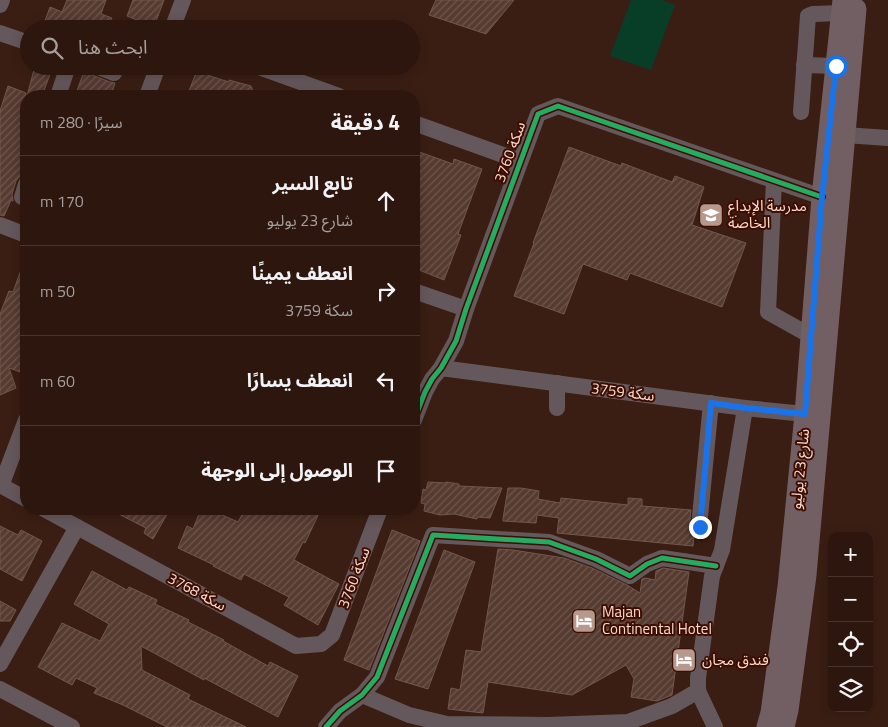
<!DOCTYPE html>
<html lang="ar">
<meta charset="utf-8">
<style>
body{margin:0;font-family:"Titillium Web","Noto Sans Arabic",sans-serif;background:#38231c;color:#f1f3f6;direction:rtl}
.controls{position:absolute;right:15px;bottom:15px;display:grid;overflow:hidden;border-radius:10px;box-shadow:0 2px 12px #0003}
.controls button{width:45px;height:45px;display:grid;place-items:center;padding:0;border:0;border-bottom:1px solid #48352e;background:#2c160e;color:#f1f3f6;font:25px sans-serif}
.stop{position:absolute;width:15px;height:15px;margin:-11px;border:4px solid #1a73e8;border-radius:50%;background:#fff}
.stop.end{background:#1a73e8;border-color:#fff;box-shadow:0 1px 5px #0008}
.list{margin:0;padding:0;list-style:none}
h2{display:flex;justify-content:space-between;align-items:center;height:65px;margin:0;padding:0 20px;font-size:21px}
h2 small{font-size:16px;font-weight:400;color:#a69f9e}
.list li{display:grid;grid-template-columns:32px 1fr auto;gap:15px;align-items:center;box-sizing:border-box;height:90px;padding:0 20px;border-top:1px solid #48352e}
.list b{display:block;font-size:19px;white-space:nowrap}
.list p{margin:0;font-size:16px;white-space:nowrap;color:#a69f9e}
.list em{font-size:16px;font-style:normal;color:#a69f9e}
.icon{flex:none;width:28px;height:28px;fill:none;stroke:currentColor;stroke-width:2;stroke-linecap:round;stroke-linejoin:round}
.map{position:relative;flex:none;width:888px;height:727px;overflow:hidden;direction:ltr}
.search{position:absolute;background:#2c160e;box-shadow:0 2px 12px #0003;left:20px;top:20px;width:400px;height:55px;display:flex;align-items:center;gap:12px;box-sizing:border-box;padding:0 18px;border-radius:28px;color:#a69f9e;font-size:19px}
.panel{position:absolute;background:#2c160e;box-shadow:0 2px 12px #0003;left:20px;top:90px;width:400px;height:425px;border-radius:20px;direction:rtl}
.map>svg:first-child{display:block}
.pitch{fill:#083e27}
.building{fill:url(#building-hatch);stroke:#71574d}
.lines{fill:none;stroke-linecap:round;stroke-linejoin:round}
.minor{stroke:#65585c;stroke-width:16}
.major{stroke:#725f63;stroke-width:21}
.cycleway-casing{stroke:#3d0d00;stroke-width:8}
.cycleway{stroke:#26ab63;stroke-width:5}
.route{stroke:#1a73e8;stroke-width:6}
.labels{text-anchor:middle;stroke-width:4;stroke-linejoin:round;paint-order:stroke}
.street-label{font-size:15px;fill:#f9d9cd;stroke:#3d0d00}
.poi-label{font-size:15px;fill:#f9d9cd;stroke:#3d0d00;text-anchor:start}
</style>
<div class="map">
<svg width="888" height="727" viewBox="0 0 888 727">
<defs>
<pattern id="building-hatch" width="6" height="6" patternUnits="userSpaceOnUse" patternTransform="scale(1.25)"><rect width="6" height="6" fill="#563b31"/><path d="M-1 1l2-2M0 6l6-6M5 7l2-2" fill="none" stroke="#6f574e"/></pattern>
</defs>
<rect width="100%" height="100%" fill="#3a1e13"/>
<path class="pitch" d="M631,0H662L675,5L651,70L610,56Z"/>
<g class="building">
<path d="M67,0H106L101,14L112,18L107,29H42L50,7L62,12Z"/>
<path d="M133,0H164L153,29H134L137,20L127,16Z"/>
<path d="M436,0H514L486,34L429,15Z"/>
<path d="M35,66H53L42,96H27Z"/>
<path d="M86,66L88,72L92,75L110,82L115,83L111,96H75Z"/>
<path d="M206,69L210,76L229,82V80L251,86L255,96H187L196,73Z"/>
<path d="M8,86L26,93V165L23,175L19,177L16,181L12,194L13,201L11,200L4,216L0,215V111Z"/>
<path d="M569,147L621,166L622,163L672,182L675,176L704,187L692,225L746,243L722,307L630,273L627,280L583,264L564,314L514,296L534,243H533Z"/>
<path d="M414,150L453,164L454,159L482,169L458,234L461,235L444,280L414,268Z"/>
<path d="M25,259L26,260V374L9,368L16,388L0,395V314L9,291L13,292Z"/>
<path d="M428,482L446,483V482L459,484V486L502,488L490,518L477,517V519L454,514L440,515L424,511L425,504L421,503L423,489L426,490Z"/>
<path d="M508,488H521L539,491L538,499L560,503L561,498L628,505V498L642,499V506L691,510L689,527L690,532L694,535L693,546L557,533L559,518L537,515L536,523L503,521V519Z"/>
<path d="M109,509H170L153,539L144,533L146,528Z"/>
<path d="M201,509H209L238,522L245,509H321L305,543L303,542L294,560L339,584L318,625L284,605L289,597L244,574L241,580L213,566L214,565L178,548L187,526L193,529Z"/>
<path d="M0,526L18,535L21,530L42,541L22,581L0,569Z"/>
<path d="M392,530L420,541L369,670L344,660Z"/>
<path d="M498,549L513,550L564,558L592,568L627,585L640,593L642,579L645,578L655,580L656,571L663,568L689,572L672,695L657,701L631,697L634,679L626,665L572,695L488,682L483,713L448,709L451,688L460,690L466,650L481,652Z"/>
<path d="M444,550L475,562L428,689L395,679Z"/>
<path d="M92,571L127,590L129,587L157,600L155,604L189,620L188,622L224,640L223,641L268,666L270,662L298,676L278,717L204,678V680L141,646L142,670L190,695L188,699L246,727H167L123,705L94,693L97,688L76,678L72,685L38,667L62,623L100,641L109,624L74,604Z"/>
<path d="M0,601L16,610L10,621H0Z"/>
</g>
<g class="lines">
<g class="minor">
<path d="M0,5L2,0"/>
<path d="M172,29L183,0"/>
<path d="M0,33L29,43"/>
<path d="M804,65L836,66"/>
<path d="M96,66L114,73"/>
<path d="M256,66L339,96"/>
<path d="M58,96L68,66"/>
<path d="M147,96L158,66"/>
<path d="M801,112L808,16L813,14L841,13"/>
<path d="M414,123L520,161"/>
<path d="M845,135L888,138"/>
<path d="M774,181L768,312L811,336"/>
<path d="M22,197L26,184"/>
<path d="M0,225L26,235"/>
<path d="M414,291L466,309"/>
<path d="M441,368L745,408L805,414"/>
<path d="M557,408V383"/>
<path d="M414,420L425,392L432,379L441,368L456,341L466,309L538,114L558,106L822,197"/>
<path d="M0,485L26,499"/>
<path d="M1,486L26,420"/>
<path d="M44,509L296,646L321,644L332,635L380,509"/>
<path d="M699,527L711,403"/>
<path d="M0,664L77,527"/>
<path d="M0,689L72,727"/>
<path d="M362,695L409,715L447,724L548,725L628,722L672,706L698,691"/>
<path d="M326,727L340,711L362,695L377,677L433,535L549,542L596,559L630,576L647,564L662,558L716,566"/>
<path d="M715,727L698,691V678L712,576L722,550L745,408"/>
</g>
<g class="major">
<path d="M767,727L771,713L788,587L805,414L822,197L843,0"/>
<path d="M784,727L788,710L806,575L856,9"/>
</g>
<defs>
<g id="cycleway">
<path d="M414,420L425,392L432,379L441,368L456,341L466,309L538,114L558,106L822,197"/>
<path d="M326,727L340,711L362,695L377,677L433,535L549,542L596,559L630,576L647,564L662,558L716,566"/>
</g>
</defs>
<use href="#cycleway" class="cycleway-casing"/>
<use href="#cycleway" class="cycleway"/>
</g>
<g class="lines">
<path class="route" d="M700,527L711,403L746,408L805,414L822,197L836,66"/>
</g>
<defs>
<symbol id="school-square" viewBox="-11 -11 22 22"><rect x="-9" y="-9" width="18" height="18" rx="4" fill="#b6988c" stroke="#3d0d00"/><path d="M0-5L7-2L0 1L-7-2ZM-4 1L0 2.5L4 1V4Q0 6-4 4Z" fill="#fff"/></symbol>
<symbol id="hotel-square" viewBox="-11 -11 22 22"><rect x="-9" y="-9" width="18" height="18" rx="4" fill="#b6988c" stroke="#3d0d00"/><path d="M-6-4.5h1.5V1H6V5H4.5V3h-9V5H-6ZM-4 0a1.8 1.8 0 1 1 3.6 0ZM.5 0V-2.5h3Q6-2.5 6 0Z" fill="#fff"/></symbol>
</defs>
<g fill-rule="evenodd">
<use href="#school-square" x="697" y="201" width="28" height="28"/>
<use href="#hotel-square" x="570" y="607" width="28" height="28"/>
<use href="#hotel-square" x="670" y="646" width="28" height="28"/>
</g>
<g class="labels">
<g class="street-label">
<text transform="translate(510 152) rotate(-70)" y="5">سكة 3760</text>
<text transform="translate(623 392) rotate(7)" y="5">سكة 3759</text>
<text transform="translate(800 469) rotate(-84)" y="5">شارع 23 يوليو</text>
<text transform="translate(354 578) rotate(-69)" y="5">سكة 3760</text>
<text transform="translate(197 592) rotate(28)" y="5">سكة 3768</text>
</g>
<g class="poi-label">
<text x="728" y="211">مدرسة الإبداع<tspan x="728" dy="17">الخاصة</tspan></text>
<text x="602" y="617">Majan<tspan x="602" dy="17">Continental Hotel</tspan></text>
<text x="702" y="665">فندق مجان</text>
</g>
</g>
</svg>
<div class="controls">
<button>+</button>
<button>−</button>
<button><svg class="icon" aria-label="locate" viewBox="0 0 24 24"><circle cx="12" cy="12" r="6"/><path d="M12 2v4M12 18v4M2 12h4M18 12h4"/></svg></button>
<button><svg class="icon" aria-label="layers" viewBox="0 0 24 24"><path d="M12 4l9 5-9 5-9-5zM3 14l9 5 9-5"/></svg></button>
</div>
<div class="stop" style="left:836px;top:66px"></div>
<div class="stop end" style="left:700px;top:527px"></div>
<div class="search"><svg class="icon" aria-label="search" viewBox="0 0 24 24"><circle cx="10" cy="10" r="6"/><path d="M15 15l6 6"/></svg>ابحث هنا</div>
<section class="panel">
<h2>4 دقيقة<small>سيرًا · 280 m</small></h2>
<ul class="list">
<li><svg class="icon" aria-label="ahead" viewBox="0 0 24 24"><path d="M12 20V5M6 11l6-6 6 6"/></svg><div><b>تابع السير</b><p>شارع 23 يوليو</p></div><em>170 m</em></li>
<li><svg class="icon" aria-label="right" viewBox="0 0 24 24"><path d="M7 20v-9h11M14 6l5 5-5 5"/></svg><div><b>انعطف يمينًا</b><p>سكة 3759</p></div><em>50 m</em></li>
<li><svg class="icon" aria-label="left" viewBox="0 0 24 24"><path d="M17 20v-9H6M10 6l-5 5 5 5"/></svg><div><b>انعطف يسارًا</b></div><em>60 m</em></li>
<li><svg class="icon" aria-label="arrive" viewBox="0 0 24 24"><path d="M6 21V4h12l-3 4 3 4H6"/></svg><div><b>الوصول إلى الوجهة</b></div></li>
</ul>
</section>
</div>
